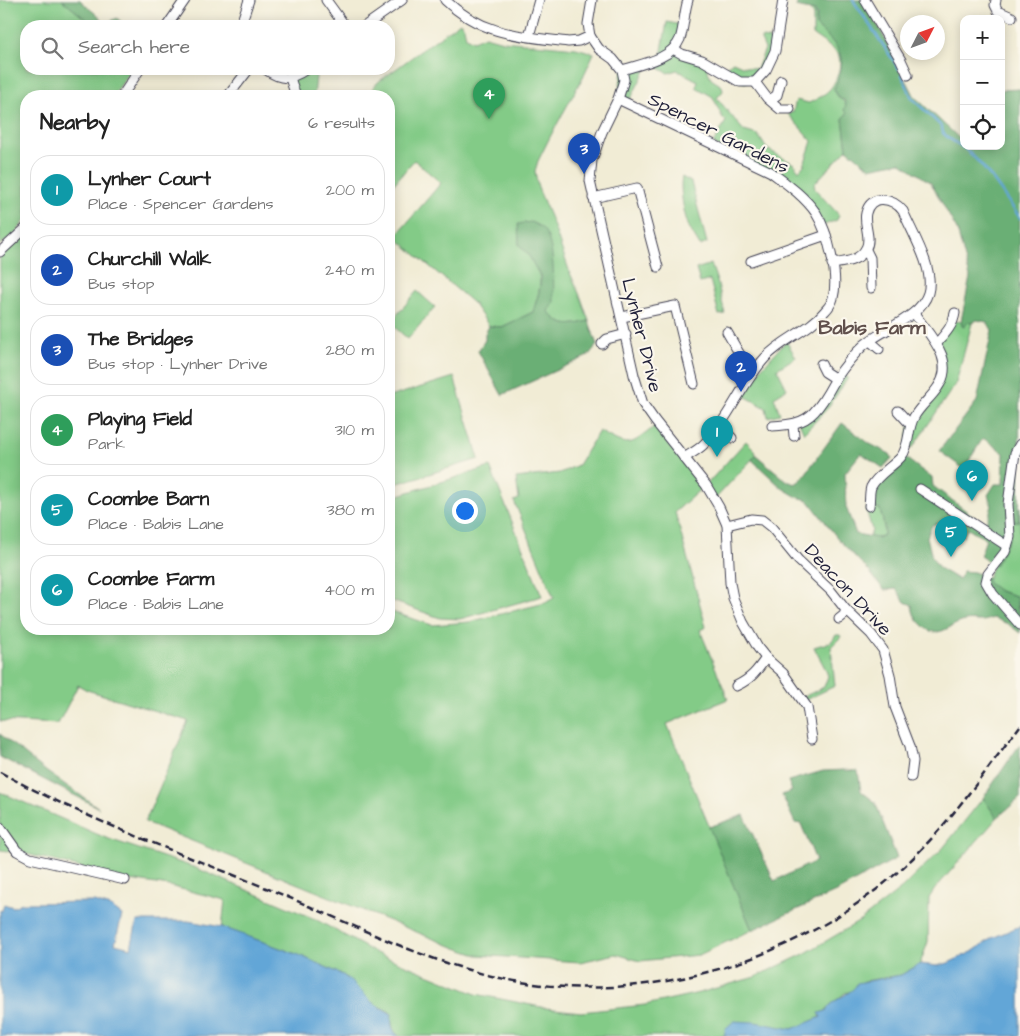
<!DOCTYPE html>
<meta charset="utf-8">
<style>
body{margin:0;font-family:"Architects Daughter",sans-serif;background:#f6f6f6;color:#222}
.controls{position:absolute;right:15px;top:15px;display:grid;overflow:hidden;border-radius:10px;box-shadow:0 2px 12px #0003}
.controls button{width:45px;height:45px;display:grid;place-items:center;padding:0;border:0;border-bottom:1px solid #e0e0e0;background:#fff;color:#222;font:25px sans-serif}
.compass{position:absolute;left:900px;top:15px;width:45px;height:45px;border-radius:50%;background:#fff;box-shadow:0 2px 12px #0003;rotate:48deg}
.you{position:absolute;left:464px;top:510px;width:18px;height:18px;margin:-12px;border:4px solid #fff;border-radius:50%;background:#1a73e8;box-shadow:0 0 0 8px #1a73e833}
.badge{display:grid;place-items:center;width:32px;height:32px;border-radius:50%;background:#b5179e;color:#fff;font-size:16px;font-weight:700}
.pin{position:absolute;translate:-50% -41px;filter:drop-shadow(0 1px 2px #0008)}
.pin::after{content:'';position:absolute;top:26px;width:18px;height:15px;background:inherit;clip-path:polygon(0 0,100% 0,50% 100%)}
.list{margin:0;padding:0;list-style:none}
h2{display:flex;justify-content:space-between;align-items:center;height:65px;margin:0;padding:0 20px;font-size:21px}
h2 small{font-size:16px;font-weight:400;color:#767676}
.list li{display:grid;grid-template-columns:32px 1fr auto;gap:15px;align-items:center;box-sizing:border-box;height:70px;margin:0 10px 10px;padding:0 10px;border:1px solid #e0e0e0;border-radius:20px}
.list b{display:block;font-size:19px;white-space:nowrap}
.list p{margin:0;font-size:16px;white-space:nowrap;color:#767676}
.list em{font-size:16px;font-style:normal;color:#767676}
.icon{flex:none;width:28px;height:28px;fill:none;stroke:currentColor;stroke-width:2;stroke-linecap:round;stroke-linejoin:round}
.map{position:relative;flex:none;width:1020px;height:1036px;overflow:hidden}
.search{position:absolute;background:#fff;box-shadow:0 2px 12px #0003;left:20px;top:20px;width:375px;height:55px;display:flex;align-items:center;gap:12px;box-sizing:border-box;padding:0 18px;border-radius:20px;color:#767676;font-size:19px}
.panel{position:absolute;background:#fff;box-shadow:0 2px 12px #0003;left:20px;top:90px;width:375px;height:545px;border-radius:20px}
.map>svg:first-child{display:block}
.green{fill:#83cb87;stroke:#527661}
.forest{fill:#6aaf74;stroke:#466858}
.water{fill:#62a6d7;stroke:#426489}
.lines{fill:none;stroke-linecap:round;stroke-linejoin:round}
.stream{stroke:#62a6d7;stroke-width:2.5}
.minor-casing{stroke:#414052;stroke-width:11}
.minor{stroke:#fff;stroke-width:9}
.rail{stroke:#22223b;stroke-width:2.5;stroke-dasharray:8 4;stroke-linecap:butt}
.labels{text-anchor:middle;stroke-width:4.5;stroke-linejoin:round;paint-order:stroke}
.street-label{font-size:19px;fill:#22223b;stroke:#fbf7ec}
.neighbourhood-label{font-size:20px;font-weight:bold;fill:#60504c;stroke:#fbf7ec}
</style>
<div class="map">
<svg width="1020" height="1036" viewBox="0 0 1020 1036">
<rect width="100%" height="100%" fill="#fbf7ec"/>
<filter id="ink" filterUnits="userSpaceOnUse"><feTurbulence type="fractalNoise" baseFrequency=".02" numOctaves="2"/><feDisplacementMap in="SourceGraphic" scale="10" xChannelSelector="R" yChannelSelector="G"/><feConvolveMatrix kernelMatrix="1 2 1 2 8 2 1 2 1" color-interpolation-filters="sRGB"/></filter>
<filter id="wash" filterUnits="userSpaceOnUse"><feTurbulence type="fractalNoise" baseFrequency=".0096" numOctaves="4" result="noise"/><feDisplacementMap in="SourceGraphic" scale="20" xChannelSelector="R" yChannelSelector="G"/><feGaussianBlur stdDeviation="1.12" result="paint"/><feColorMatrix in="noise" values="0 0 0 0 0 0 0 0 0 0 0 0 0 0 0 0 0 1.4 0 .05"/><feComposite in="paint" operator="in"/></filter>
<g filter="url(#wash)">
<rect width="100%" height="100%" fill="#f1ecd5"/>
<g class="green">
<path d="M0,0H62L94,26H26V69H132L113,96H26V219L16,233L0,245Z"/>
<path d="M809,9C819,11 815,18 816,26C841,48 849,57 834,89C839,103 846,96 847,113L843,119L847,149L814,184L815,189L839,215L837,220L822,226L788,184L713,144L726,121L722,117L713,97L696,87L698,81L677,70L668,73L649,63L628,104L618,99L622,70L661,56L667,22L682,25L673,49L709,63L707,68L711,79L722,86L723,91L717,98L744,131L758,135L767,149L794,164L799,171L804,165L812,141L788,114L793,112L796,100L809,103C817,99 825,95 831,88C837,80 843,64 838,54C836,51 818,38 813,35V14Z"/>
<path d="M460,22L464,27L466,37L473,41L485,36L503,41L576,48L594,53L583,77L550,137L538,161L535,171L538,188L552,221L570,273L581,298L589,321C569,326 562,328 548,311L552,256L519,245C544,271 544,279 533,312L502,327L489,326L473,303L395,237L441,183L414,160L389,190V166L391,163L389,161V96H366L378,82Z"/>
<path d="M761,38L769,39L776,48L766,70L745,83L725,73L728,65L733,62L742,66L757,69L765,49L761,40Z"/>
<path d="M307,69H314L316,77L314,96H296L290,78Z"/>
<path d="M682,177L691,182L707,243L700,246C696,239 691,232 688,225C684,214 679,188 682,177Z"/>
<path d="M26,234V629H389V611L432,625L469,622L545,603L554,598L514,501L519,499L516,478L560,473L578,465L599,431C629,448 629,447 655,426L704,486L675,512L706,627L700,630L728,699L667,724L752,930L699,955L640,961L616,954L580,962L477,955L456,948L145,822L188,721L87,690L78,685L58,724L0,721V257Z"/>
<path d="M711,264L718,284L725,314L719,315L710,280L700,283L696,269Z"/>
<path d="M417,291L435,307L408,339L390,323Z"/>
<path d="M961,321L962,326L968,322L972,323L956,383L913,447L905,450L910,424L944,374L937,343L953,322Z"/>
<path d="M786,341L796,357L777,369L787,389L774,397L780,414L768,417L766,408L739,393Z"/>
<path d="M842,371L848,378L827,409L804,433L799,422L814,413Z"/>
<path d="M454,377L479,459L389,486V397Z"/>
<path d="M746,441L755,450L756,455L715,499L706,485Z"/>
<path d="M490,467L542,596L460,619L440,618L389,600V498Z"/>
<path d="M869,506L880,509L884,525V535L877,538L869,537L872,530L866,509Z"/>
<path d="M1020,507V612L1016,596L999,591L986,582L1009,523Z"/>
<path d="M836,635H840L841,637L831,647L835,686L803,701L801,698L824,687L828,676C825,666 819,658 814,647L831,642Z"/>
<path d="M0,792L106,838L196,868L315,919L376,953L476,994L546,1008L581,1012L645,1005L699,993L755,977L804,954L860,921L902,888L943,848L983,798L997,818L935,889L929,898L928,942L920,964L901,975L864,981L852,991L845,993L828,1007L826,1011L820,1013L822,1017L792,1029L783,1027L724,1036H399C391,1031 392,1020 390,1012L373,1003L354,984L343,975L299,955L222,927L225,900L169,886L124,879L19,852L0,850Z"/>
</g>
<g class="forest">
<path d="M62,0H80L106,23L117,18L126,26H94Z"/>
<path d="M798,0H865L915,97L959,138L964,134V146H1001V90L1020,89L1019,521L1009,523L1010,537L995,566L980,556L986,539L968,528L963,537L942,522L932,525L927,537L932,557L939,568L959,580L963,571L974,572L987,577V582L999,591L1016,596L1018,611L1020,612V633L1008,624L993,618C979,624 976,619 965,621C948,625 938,641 922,625C915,618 913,614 912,605L905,602L896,589L884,590L868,570L839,540L808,500L797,497L782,488L752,460L756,455L787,481L795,484L801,480L842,423L870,444L890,454L892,458L883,468L861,453L845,473L846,507L856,534L877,538L884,535V525L880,509L869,506L871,488L899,459H907L932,478L933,486L985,525L992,506L988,495L995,484H1003L1004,453L983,438L964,469L939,451L977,401L992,330L987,322L977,320L972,323L968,322L964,327L962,326L961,321L970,277L957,230L931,183L900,162L870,168L847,149L843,119L847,113L844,110L846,104L844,100L840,99L834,89C849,57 841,48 816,26L817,14L815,11L796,7Z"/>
<path d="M531,222C535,224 539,226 542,228C556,242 553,284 554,303L548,311C562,328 569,326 589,321L597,345L588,356L502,395L478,351L485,340V334L489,326L502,327L533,312L539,292L541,278L529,256L519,245L518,224Z"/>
<path d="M0,734L47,772L99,808L0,757Z"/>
<path d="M1020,744V798L997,818L983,798Z"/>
<path d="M844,770L858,771L861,791L875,802L897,858L838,891L752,930L709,827L744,815L774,881L816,861L801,824L795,823L782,795L792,791L788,781L823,771Z"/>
</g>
<g class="water">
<path d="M94,902L111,907L122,915L115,944L131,948L137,921H188L222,927L299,955L343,975L354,984L373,1003L392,1014C391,1023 391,1031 399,1036H0V910L2,911L4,904L13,907L22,903Z"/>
<path d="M1020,926V1036H724L726,1028L734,1021L755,1022L792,1029L821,1017L819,1013L826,1011C833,998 855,993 857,983L901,975L920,964L937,966L948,963L972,952L992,938Z"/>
</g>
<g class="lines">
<g class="stream">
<path d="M853,0L899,69"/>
<path d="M902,75L912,98L942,127L943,133C950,140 957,143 965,149C985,165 1005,197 1020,218"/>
</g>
</g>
</g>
<g filter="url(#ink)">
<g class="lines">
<defs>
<g id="minor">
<path d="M326,0L345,26"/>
<path d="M445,0C482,35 520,36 568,42L579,41L590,36"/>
<path d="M865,0L901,60L908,75"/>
<path d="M996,0L995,5L998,11L1012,17"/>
<path d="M167,26L185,0"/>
<path d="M242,26L241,24L249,0"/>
<path d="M365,26L402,0"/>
<path d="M529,36L539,0"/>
<path d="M590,36L599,49L613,59L622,70L624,80L618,99L602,132L592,160L590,181L634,375L643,404L655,421L706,485L719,507L727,525L730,583L733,598L743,622L758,648L766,658L783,673L807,707L812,739"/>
<path d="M590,36L588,24L592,0"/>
<path d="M673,49L682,54L702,60L740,82H755"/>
<path d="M265,69C282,81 290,80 307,69"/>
<path d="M622,70C641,64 672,59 680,39C684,28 684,12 688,0"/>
<path d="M290,78L296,96"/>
<path d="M755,82L766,70L775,51L783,0"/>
<path d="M755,82L767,98L780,109H790"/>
<path d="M122,96L140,69"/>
<path d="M228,96L249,69"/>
<path d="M618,99L771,172C787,184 804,196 816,213C828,232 839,276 833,298C832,302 828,308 825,311C809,331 782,339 765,358C741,384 729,420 703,445C698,450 690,454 684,458"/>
<path d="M770,100L777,95L781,80"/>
<path d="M593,198L637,188L658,267"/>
<path d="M866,250L870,258L871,288"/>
<path d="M0,252L26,228"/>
<path d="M751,261L826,235"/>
<path d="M622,317L675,306L694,384"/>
<path d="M727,332L743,360L754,372"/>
<path d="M870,341L879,349"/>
<path d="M937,343C945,334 953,326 955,313"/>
<path d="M602,344L607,339L626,334"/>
<path d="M821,364L825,372L836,379"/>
<path d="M898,411L910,424"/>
<path d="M793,425L794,436"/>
<path d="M720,426L732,438"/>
<path d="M772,426C788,425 803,424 814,412C823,403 829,391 835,380C843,368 853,355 864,345C883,329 921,317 928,293C935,269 912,233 903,211C893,198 871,193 866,213C863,224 872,238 866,248C860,261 845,262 832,264"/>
<path d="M1020,444L1015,453L1008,504L1010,537L1005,552L988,574L986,582L993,594L1020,625"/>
<path d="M920,489L1007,546"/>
<path d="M869,506C870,501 869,493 871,487C877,475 892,467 901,457C910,446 907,430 914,417C920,406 931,398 938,387C957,360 928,334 914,313"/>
<path d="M727,525L751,519L762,520L772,528L798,560L831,591L846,610L871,634L883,650L890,675L895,707L910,746L913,761L911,777"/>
<path d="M839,619L844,615L846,610"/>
<path d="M736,686C751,679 757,671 766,658"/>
<path d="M0,827L17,851L30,858L125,880"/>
</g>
</defs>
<use href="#minor" class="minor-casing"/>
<use href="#minor" class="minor"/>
<path class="rail" d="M0,772C88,821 189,856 283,895C354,925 424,961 500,978C645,1010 808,960 914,857C954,817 986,770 1020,726"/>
</g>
</g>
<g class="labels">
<g class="street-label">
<text transform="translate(719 132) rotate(27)" y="7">Spencer Gardens</text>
<text transform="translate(643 335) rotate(76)" y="7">Lynher Drive</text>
<text transform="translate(849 589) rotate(47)" y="7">Deacon Drive</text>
</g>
<g class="neighbourhood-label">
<text x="872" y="334">Babis Farm</text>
</g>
</g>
</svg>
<div class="controls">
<button>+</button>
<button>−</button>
<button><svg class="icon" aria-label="locate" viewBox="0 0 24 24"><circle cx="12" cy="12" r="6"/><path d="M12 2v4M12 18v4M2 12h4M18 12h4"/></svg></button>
</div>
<svg class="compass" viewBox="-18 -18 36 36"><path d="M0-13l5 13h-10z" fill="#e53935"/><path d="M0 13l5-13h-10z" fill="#767676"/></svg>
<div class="you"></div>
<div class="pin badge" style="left:717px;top:457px;background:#0f9aa8">1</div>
<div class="pin badge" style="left:741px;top:392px;background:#1a4fb4">2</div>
<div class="pin badge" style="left:584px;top:174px;background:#1a4fb4">3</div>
<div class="pin badge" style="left:489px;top:119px;background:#2e9e5b">4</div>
<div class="pin badge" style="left:951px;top:557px;background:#0f9aa8">5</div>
<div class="pin badge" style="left:972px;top:501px;background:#0f9aa8">6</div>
<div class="search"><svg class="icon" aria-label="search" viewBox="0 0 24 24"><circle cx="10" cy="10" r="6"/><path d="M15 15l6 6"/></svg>Search here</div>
<section class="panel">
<h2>Nearby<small>6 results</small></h2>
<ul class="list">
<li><span class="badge" style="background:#0f9aa8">1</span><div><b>Lynher Court</b><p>Place · Spencer Gardens</p></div><em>200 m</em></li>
<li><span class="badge" style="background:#1a4fb4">2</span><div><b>Churchill Walk</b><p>Bus stop</p></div><em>240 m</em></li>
<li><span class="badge" style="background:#1a4fb4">3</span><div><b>The Bridges</b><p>Bus stop · Lynher Drive</p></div><em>280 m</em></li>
<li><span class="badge" style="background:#2e9e5b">4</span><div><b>Playing Field</b><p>Park</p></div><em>310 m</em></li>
<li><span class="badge" style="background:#0f9aa8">5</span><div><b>Coombe Barn</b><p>Place · Babis Lane</p></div><em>380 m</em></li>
<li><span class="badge" style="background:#0f9aa8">6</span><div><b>Coombe Farm</b><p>Place · Babis Lane</p></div><em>400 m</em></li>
</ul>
</section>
</div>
